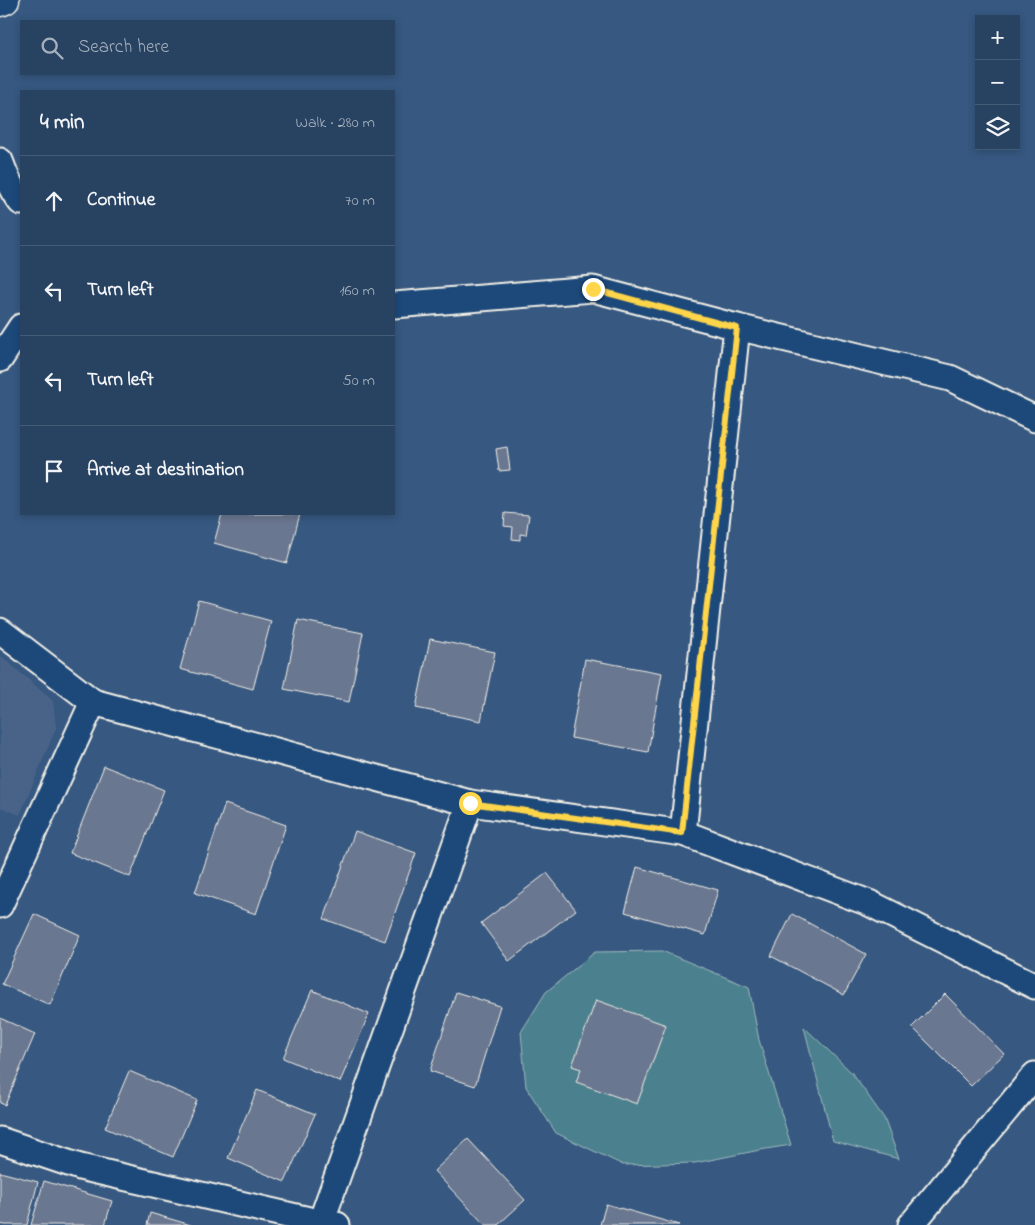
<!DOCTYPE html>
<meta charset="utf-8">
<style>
body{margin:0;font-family:"Indie Flower",sans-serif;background:#344d6a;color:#f1f3f6}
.controls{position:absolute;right:15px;top:15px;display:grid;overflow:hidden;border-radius:0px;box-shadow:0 2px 8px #0003}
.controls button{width:45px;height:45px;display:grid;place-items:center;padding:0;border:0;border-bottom:1px solid #445b76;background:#284261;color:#f1f3f6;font:25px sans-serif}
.stop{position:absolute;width:15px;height:15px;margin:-11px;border:4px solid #ffd54a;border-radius:50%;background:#fff}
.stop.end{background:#ffd54a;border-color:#fff;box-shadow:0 1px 5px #0008}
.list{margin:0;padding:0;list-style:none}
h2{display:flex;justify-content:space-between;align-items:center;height:65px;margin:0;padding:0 20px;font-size:21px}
h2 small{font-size:16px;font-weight:400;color:#a5b0bd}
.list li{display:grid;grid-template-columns:32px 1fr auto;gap:15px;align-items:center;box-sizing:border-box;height:90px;padding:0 20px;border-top:1px solid #445b76}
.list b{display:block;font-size:19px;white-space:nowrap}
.list em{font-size:16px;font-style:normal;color:#a5b0bd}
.icon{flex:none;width:28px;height:28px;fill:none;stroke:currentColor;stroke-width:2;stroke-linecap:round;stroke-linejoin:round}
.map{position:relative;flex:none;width:1035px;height:1225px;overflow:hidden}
.search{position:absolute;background:#284261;box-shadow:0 2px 8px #0003;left:20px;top:20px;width:375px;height:55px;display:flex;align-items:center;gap:12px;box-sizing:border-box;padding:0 18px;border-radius:0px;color:#a5b0bd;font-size:19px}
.panel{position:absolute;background:#284261;box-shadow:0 2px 8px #0003;left:20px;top:90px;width:375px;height:425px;border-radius:0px}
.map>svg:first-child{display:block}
.built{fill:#496488}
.green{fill:#4c818e;stroke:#a0b9bb}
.building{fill:#6b7790;stroke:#f4f1e8}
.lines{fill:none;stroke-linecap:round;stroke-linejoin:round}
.minor-casing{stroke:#f4f1e8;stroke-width:29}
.major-casing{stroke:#f4f1e8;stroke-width:31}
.minor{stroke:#1f4a7a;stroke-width:25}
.major{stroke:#1f4a7a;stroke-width:28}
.route{stroke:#ffd54a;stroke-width:6}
</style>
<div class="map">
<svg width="1035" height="1225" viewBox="0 0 1035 1225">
<rect width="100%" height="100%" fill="#365881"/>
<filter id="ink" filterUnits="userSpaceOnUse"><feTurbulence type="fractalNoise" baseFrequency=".02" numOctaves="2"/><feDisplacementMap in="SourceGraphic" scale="10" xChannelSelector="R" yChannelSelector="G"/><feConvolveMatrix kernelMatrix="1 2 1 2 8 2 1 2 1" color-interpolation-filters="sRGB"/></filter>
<g filter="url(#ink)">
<path class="built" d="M0,655L53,701L56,728L20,815L0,807Z"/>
<g class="green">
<path d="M662,951L749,987L759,1040L791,1145L760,1150L695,1163L623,1165L556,1133L526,1087L521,1032L546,992L595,952Z"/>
<path d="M804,1027L852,1073L884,1118L899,1159L833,1141Z"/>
</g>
<g class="building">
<path d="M507,447L510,470L499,471L496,449Z"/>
<path d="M505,513L529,515L526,535L520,534V540L512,539L513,527L504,526Z"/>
<path d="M222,514H300L287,563L214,543Z"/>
<path d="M199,601L271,621L253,689L180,669Z"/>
<path d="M298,620L363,633L349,702L284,689Z"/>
<path d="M430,639L495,652L481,721L416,708Z"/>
<path d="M585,659L662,673L648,752L571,738Z"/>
<path d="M104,766L164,790L130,877L70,853Z"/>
<path d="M225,804L286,825L256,914L195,893Z"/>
<path d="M355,831L416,853L385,941L324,919Z"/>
<path d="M637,867L718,890L705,935L625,912Z"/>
<path d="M547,873L576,910L509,961L481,923Z"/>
<path d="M34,914L80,935L50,1005L2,984Z"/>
<path d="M792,914L866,954L844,995L771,956Z"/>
<path d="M312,990L369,1014L340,1082L283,1058Z"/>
<path d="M456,992L500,1006L475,1086L430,1071Z"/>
<path d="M945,994L1004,1054L971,1086L912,1027Z"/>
<path d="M596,1000L666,1025L637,1104L576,1082L581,1069L572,1066Z"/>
<path d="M0,1018L35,1034L5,1105L0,1103Z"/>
<path d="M129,1071L197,1100L173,1157L105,1128Z"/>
<path d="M257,1090L315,1114L285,1182L228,1158Z"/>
<path d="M468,1139L525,1200L498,1225H485L434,1171Z"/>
<path d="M0,1172L38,1182L27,1225H5L0,1224Z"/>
<path d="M44,1181L112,1201L105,1225H31Z"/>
<path d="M606,1204L679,1225H600Z"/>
<path d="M150,1213L191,1225H147Z"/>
</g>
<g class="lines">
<defs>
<g id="minor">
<path d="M0,161C5,175 11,190 21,202"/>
<path d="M394,305L593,289L737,327L950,378L1035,419"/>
<path d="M0,359L21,327"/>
<path d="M0,631L93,702"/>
<path d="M470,803L683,833L869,903L1035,986"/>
<path d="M683,833L737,327"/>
<path d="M0,905L93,702L470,803L320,1225"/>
<path d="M0,1140L80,1167L309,1220L337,1225"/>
<path d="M911,1225L1035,1075"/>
</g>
<path id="major" d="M0,2L5,0"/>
</defs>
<use href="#minor" class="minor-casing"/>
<use href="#major" class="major-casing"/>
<use href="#minor" class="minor"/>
<use href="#major" class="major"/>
</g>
</g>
<g class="lines" filter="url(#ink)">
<path class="route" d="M470,803L682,833L737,328L593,289"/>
</g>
</svg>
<div class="controls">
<button>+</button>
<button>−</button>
<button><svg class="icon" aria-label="layers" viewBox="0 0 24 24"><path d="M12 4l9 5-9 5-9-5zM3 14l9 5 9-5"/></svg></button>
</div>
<div class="stop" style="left:470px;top:803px"></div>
<div class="stop end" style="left:593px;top:289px"></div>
<div class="search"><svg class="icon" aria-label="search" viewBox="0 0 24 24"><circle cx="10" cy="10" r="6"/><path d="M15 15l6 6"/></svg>Search here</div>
<section class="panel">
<h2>4 min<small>Walk · 280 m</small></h2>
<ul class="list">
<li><svg class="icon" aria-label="ahead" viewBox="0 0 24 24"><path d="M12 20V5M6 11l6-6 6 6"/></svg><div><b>Continue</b></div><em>70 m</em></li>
<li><svg class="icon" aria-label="left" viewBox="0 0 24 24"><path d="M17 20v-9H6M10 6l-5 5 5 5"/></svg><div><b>Turn left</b></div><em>160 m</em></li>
<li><svg class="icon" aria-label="left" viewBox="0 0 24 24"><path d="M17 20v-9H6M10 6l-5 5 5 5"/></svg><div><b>Turn left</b></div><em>50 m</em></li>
<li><svg class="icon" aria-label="arrive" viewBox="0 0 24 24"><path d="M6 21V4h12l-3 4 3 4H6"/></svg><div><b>Arrive at destination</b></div></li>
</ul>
</section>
</div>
